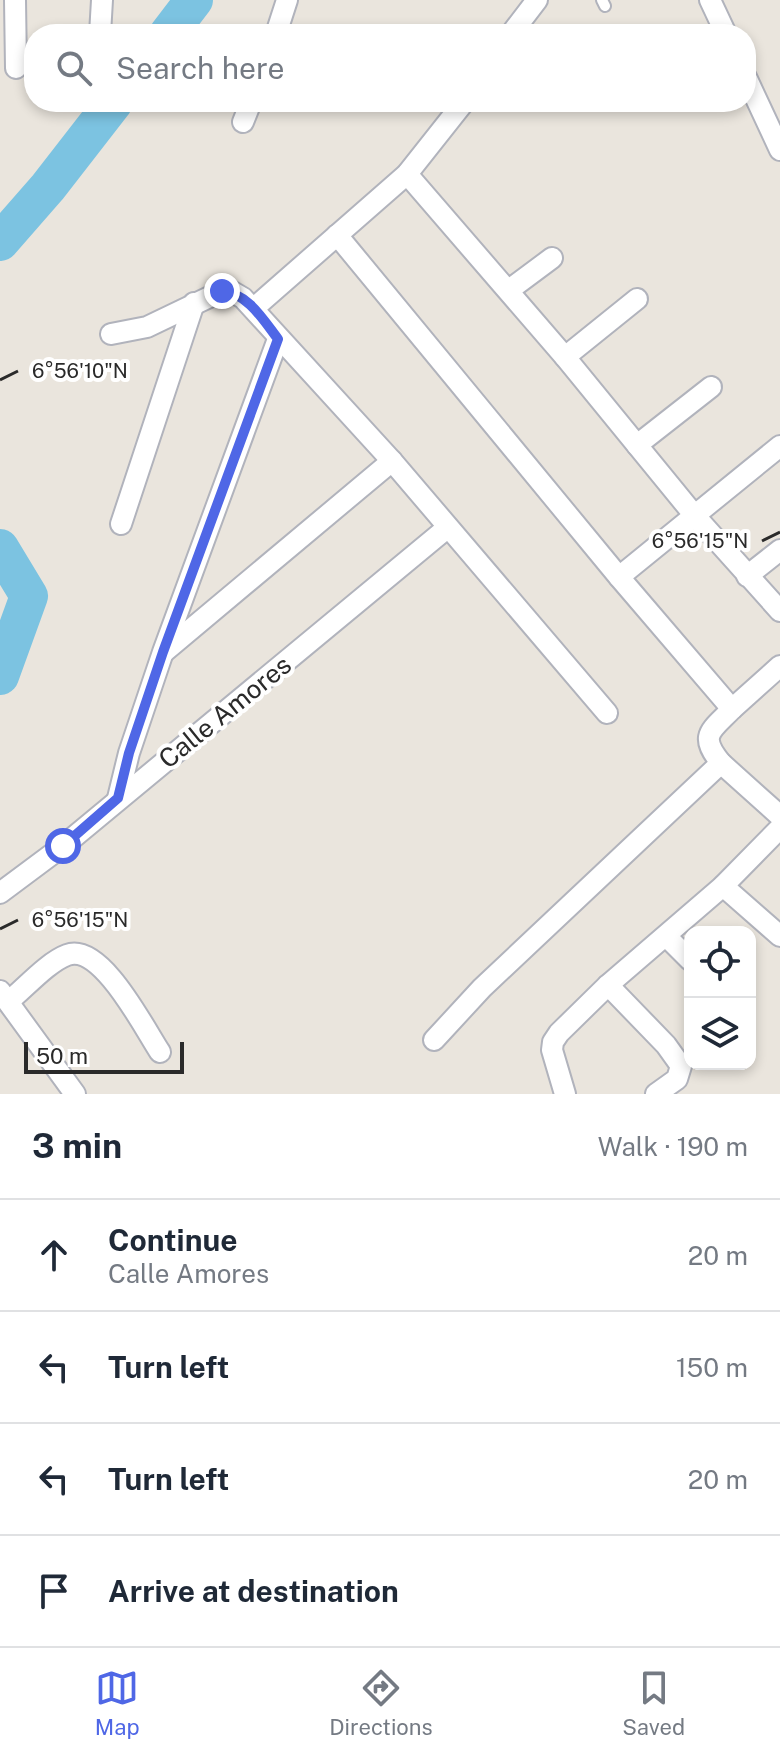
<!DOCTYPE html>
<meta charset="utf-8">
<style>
body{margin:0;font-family:"Public Sans",sans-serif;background:#f6f6f7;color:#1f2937}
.controls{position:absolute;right:24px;bottom:24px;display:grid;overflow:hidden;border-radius:16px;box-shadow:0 4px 12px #0003}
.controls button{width:72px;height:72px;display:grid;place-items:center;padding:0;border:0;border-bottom:2px solid #e0e1e3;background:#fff;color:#1f2937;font:40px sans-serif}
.scale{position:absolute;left:24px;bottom:20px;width:160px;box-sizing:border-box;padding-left:8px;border:4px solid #2a2a2a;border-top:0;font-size:22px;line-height:28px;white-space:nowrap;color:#2a2a2a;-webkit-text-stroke:6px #fff;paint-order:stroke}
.stop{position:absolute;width:24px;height:24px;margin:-18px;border:6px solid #4f67e6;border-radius:50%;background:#fff}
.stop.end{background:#4f67e6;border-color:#fff;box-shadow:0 2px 8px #0008}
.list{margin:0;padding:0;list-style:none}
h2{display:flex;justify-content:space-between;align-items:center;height:104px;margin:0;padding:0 32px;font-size:34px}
h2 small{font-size:26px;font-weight:400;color:#747a83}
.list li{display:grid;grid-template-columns:52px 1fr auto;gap:24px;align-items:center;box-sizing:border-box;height:112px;padding:0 32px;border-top:2px solid #e0e1e3}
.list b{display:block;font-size:30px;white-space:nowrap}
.list p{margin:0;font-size:26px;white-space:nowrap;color:#747a83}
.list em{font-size:26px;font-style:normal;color:#747a83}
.icon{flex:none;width:44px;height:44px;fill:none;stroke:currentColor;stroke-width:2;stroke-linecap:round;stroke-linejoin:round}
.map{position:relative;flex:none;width:780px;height:1094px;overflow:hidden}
.search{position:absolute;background:#fff;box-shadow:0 4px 12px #0003;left:24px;right:24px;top:24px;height:88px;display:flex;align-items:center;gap:20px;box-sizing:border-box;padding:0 28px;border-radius:32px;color:#747a83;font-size:30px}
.sheet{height:552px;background:#fff}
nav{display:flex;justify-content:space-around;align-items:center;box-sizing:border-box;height:112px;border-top:2px solid #e0e1e3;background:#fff;font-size:22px;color:#747a83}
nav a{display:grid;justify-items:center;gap:4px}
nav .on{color:#4f67e6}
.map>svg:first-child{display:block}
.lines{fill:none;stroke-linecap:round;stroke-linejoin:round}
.river{stroke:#7cc3e1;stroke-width:38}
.service-casing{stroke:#b1b3bc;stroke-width:14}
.minor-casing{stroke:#b1b3bc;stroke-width:24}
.service{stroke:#fff;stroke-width:10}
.minor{stroke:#fff;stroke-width:20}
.route{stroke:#4f67e6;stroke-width:10}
.ticks{fill:none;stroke:#2a2a2a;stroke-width:3}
.labels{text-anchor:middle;stroke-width:8;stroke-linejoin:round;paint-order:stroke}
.street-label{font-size:26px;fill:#2a2a2a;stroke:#fff}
.ticks-label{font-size:20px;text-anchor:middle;fill:#2a2a2a;stroke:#fff;stroke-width:8;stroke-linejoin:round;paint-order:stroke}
</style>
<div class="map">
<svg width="780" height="1094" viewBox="0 0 780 1094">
<rect width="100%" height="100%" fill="#eae5dd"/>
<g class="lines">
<g class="river">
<path d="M168,34L194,0"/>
<path d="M0,242L48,187L114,102"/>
<path d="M0,548L29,596L0,676"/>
</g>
<defs>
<path id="service" d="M602,0L605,6"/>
<g id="minor">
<path d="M15,0L16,68"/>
<path d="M710,0L726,34"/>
<path d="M100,34L102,0"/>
<path d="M276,34L287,0"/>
<path d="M511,34L537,0"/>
<path d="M746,77L780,150"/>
<path d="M243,122L251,102"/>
<path d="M407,174L565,357L695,516L780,611"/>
<path d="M337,235L619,577L732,709L780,666"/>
<path d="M509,290L552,258"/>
<path d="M254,308L407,174L464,102"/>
<path d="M111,334L147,327L222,291H231L243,298L392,461L607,713"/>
<path d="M565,357L637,299"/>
<path d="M637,445L711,387"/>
<path d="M121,524L194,303"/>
<path d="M747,576L780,550"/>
<path d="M619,577L780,446"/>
<path d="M165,651L392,461"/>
<path d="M721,763L780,816"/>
<path d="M118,798L129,753L163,652L278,339"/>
<path d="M723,886L780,936"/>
<path d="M0,893L63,846L447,528"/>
<path d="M667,937L690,960"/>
<path d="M608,985L666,1045L681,1066L677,1079L656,1094"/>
<path d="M0,991L75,1094"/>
<path d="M9,1001C25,988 48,962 67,955C101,942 144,1028 160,1052"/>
<path d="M434,1040L482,988L721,763C698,735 711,731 732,709"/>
<path d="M565,1094L552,1050L553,1042L559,1033L608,985L723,886L780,828"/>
</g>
</defs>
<use href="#service" class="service-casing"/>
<use href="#minor" class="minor-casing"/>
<use href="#service" class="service"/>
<use href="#minor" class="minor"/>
</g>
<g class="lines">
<path class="route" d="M63,846L118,798L129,753L163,652L278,339C264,321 248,293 222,291"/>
</g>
<path class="ticks" d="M0,380L18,371M762,541L780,532M0,929L18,920"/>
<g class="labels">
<g class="street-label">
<text transform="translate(225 712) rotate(-39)" y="9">Calle Amores</text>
</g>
</g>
<g class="ticks-label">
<text x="80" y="378">6°56'10"N</text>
<text x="700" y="548">6°56'15"N</text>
<text x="80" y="927">6°56'15"N</text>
</g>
</svg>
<div class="controls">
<button><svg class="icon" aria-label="locate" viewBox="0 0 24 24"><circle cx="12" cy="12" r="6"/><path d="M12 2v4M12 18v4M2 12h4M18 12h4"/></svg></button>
<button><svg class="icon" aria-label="layers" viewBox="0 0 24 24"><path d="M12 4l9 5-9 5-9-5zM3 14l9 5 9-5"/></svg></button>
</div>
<div class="scale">50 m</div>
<div class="stop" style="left:63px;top:846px"></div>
<div class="stop end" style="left:222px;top:291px"></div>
<div class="search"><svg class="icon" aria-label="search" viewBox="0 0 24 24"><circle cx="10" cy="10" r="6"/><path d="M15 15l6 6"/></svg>Search here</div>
</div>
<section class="sheet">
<h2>3 min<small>Walk · 190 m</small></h2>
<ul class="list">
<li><svg class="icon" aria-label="ahead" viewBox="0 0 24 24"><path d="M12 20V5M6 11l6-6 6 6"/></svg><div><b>Continue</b><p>Calle Amores</p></div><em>20 m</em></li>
<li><svg class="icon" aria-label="left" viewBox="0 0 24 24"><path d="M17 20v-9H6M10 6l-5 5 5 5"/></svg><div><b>Turn left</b></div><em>150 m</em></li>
<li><svg class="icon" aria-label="left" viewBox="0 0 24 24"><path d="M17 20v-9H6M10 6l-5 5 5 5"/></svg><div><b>Turn left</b></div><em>20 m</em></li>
<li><svg class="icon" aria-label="arrive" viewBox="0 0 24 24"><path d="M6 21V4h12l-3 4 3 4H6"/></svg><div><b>Arrive at destination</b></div></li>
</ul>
</section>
<nav>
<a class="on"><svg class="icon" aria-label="map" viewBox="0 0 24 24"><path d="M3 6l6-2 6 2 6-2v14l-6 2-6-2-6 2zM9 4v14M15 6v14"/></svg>Map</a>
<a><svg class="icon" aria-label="directions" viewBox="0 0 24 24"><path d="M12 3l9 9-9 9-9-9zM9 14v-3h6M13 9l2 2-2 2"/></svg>Directions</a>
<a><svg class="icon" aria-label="saved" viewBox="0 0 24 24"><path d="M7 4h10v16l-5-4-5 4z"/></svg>Saved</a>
</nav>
